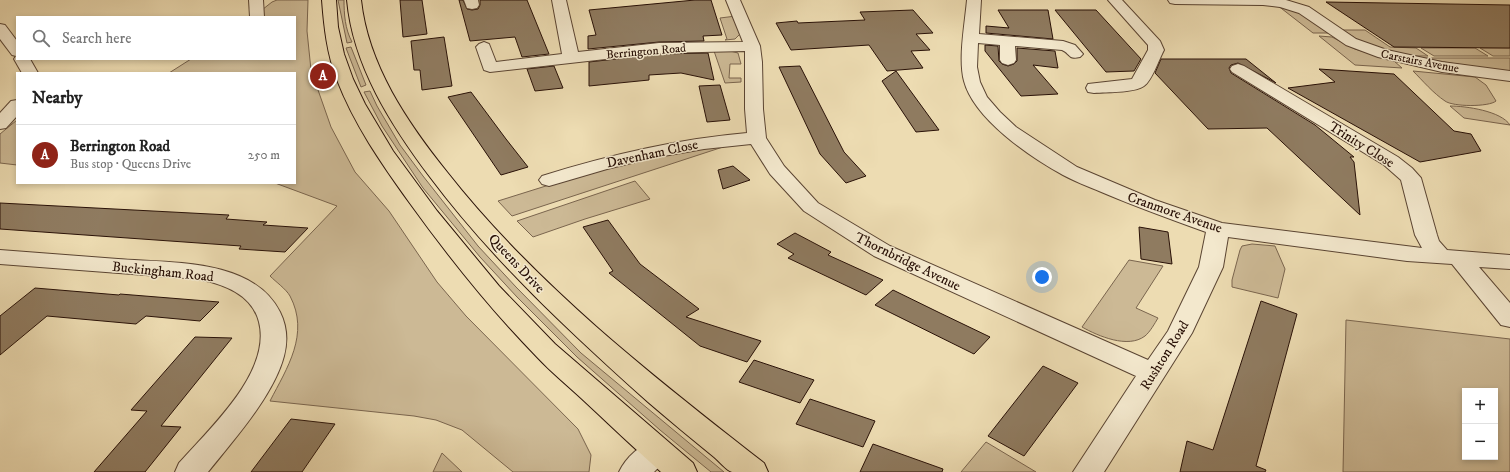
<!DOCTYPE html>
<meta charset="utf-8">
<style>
body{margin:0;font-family:"IM FELL DW Pica",serif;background:#f6f6f6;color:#222}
.controls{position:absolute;right:12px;bottom:12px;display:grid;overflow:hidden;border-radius:0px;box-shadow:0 2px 6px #0003}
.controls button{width:36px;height:36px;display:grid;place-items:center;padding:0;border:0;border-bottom:1px solid #e0e0e0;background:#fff;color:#222;font:20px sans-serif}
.you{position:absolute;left:1042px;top:277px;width:14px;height:14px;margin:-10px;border:3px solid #fff;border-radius:50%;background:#1a73e8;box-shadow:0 0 0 6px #1a73e833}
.badge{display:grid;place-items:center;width:26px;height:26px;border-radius:50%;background:#8f2418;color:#fff;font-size:13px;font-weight:700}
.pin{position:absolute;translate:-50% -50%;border:2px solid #fff;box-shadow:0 1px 4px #0006}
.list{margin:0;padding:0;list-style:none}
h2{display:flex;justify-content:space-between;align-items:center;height:52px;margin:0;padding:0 16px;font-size:17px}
h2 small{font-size:13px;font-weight:400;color:#767676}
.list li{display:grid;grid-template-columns:26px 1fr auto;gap:12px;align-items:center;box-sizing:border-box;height:60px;padding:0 16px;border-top:1px solid #e0e0e0}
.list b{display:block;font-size:15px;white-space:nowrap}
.list p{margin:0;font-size:13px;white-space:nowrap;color:#767676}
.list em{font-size:13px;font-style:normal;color:#767676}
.icon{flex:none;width:22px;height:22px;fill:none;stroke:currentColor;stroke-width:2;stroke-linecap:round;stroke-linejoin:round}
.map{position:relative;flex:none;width:1510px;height:472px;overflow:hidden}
.search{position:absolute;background:#fff;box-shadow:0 2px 6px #0003;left:16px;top:16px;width:280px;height:44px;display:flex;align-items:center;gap:10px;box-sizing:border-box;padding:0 14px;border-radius:0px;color:#767676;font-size:15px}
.panel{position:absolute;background:#fff;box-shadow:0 2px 6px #0003;left:16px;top:72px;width:280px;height:112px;border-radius:0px}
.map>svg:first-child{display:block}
.green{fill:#ccb995;stroke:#7a654e;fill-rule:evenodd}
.building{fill:#8f7b60;stroke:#291107}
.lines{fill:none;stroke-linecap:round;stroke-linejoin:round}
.minor-casing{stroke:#5a4432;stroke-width:2}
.major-casing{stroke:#291107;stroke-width:2}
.minor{fill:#f3e8cd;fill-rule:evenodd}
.major{fill:#eddcb2;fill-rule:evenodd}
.labels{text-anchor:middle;stroke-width:3;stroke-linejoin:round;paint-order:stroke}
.far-street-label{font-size:12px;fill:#291107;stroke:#f3e8cd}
.street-label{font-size:14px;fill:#291107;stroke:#f3e8cd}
</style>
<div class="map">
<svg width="1510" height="472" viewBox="0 0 1510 472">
<rect width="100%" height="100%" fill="#eddcb2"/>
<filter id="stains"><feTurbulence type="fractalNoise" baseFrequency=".005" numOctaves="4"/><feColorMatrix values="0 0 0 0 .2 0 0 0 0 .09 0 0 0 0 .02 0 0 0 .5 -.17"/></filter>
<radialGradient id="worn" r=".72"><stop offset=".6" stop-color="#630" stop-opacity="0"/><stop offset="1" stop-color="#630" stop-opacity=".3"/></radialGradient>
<g class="green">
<path d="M277,0H308L307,31L311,70L331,127L355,172L389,211L437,282L466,316L578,429L591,455L589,472H513L462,430L436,420L414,416L270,401C287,368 310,334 290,296C286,289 276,282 270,276L337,206L275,183H295V73H169L191,59H295V17H253L272,2Z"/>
<path d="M338,0H344C344,14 345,29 352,42L347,43Z"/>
<path d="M1277,5L1302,14L1328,33H1313Z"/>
<path d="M736,16L740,34L735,39L725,40L727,39L720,18Z"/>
<path d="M1343,30H1365L1390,47L1416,48L1428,56H1403L1361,42Z"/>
<path d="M1319,36L1332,37L1355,49L1394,61L1402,68L1355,65Z"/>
<path d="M351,47L366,85L361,87L346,48Z"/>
<path d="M1421,48H1475L1488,56H1434Z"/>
<path d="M1480,48H1510V56H1493Z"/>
<path d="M714,51H730L738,53L741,64H730L729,78H741V82L725,83Z"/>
<path d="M1417,58H1510V72Z"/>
<path d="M1413,71L1475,77L1486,85L1496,101C1489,107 1453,107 1445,101C1433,93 1423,81 1413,71Z"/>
<path d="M370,91L377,106L400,145L423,176L478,246L516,287L581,353L724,472H711L660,430L577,357L517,297L480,257L423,188L382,126L364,92Z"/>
<path d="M1450,106C1466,106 1501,111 1510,125L1464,118Z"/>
<path d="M17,120V165L0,163V134Z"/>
<path d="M729,145L512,216L498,201L565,180L646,158Z"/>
<path d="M635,181L650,199L585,219L533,237L517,221Z"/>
<path d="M1252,244L1275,246L1285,269L1278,298L1232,287V280L1240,250L1242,246Z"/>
<path d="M1129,260L1163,266L1136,308L1158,318C1155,323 1150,332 1145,336C1128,349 1098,336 1082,327Z"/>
<path d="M1346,320L1510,339V472H1343ZM1465,391H1495V457H1465Z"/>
<path d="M986,442L1036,472H961Z"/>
<path d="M442,453L462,472H433Z"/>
</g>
<g class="building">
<path d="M400,0H422L427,34L403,37Z"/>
<path d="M459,0H463L467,9L472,10L478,9L480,5V0H527L549,54L522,57L515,37L470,41Z"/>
<path d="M695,0H711L722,35L703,36L704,41L659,42L588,49V36L596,35L589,10Z"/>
<path d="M1326,2L1510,5V48L1394,47Z"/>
<path d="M913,10L933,33L916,34L930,50L911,51L923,68L887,71L869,45L791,50L776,23L797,21L798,23L865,20L860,12Z"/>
<path d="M998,10H1048L1053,39L986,33V26L1009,28Z"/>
<path d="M1055,10H1096L1141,59L1134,71L1106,72Z"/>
<path d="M444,37L452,86L422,90L420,70H414L411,41Z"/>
<path d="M985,45L998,46L999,61L1002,64L1008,66L1014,64L1017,61V48L1055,51L1058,68L1033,65L1058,94L1021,96L985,51Z"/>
<path d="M708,53L714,80L681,73L649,75V80L589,86V62L659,54Z"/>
<path d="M1161,59H1246L1276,83L1238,63L1231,65L1229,68L1231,73L1315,125L1354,157H1350L1354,162L1360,215L1267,128L1208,129L1155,73Z"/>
<path d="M554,66L563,88L535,91L527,69Z"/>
<path d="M800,66L844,152L866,176L846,183L820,154L779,67Z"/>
<path d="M1319,69L1394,74L1454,131L1471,134L1481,151L1420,162L1288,88L1335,82Z"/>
<path d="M896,71L939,130L916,132L882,81Z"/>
<path d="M720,85L730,120L707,122L699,86Z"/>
<path d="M471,92L506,139L528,167L501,175L448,97Z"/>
<path d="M733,166L750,180L723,189L718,170Z"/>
<path d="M0,203L229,215L226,219L267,222L263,225L308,228L285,252L239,249L241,246L0,229Z"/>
<path d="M608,220L640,264L699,309L686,317L761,341L747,362L700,346L609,273L613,271L583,227Z"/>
<path d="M1139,227L1168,232L1172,264L1141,259Z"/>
<path d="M795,233L831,252L828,255L883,280L866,295L788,258L794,254L777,244Z"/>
<path d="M35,288L119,295L120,294L219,302L200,321L146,316L136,324L47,316L0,355V316Z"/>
<path d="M893,290L940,313L990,337L974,354L875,305Z"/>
<path d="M1261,301L1297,314L1256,466L1266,470L1265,472H1180L1187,441L1213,450Z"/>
<path d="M195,337L232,338L161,426L181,427L145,472H94L147,411L131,410Z"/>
<path d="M754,360L814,380L800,403L739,382Z"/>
<path d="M1043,366L1078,383L1024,456L988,436Z"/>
<path d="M810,399L875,421L863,447L796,424Z"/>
<path d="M291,419L335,424L302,472H251Z"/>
<path d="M873,444L943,469L942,472H860Z"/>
</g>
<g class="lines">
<defs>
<g id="minor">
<path d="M249,0H263L264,17H250Z"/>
<path d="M464,0H478L479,5L477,8L472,9L467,8Z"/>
<path d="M552,0H566L578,52L659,43L743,42L726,0H740L760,46L762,62L763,109L766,138L784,166L818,203L890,246L1148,360L1168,331L1199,267L1206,232C1170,219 1134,206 1099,191C1087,186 1074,181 1063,175C1030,157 974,119 964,81C958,59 965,23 967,0H981L979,34L1063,41L1075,45L1083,54L1080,57C1068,60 1071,54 1062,50L1015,46L1016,60L1014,63L1008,65L1002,63L1000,60V45L978,43L977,67L980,82L987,97L1000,112L1016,127L1077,167L1155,200L1222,223L1422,248L1415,235L1401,180L1384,165L1232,72L1230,69L1232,66L1238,64L1244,66L1398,157L1412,168L1421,178L1437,235L1439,241L1447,250L1510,255V269L1479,267L1510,303V327L1501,325L1452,264L1407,261L1228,237L1223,267L1192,333L1104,472H1073L1136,376L874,256L804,211L770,174L751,144L704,149L652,158L607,169L549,186L542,184L539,180L542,176C609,155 677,139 747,133L745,109V51L659,53L490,72L484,70L476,47L479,44L484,42L489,44L496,62L562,54Z"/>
<path d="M1108,0H1122L1160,41L1164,50C1159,59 1152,81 1144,86C1134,93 1107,92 1094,93L1088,92L1086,88L1088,84L1132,79L1148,50V45Z"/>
<path d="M1168,0H1286L1309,7L1356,39L1387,50L1442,62L1510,71V81L1442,72L1378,57L1346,45L1299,13L1280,7L1263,5L1175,4L1170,3Z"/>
<path d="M0,24L5,25L17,41V59H30L38,73H22L14,59L16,56L12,55L0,39Z"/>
<path d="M17,100V116L6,128L0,129V113L11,101Z"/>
<path d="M0,250C39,253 79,256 118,259C170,263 253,258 280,312C287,326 288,341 284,356C274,395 233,441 208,472H175L179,463C209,429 272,372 259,322C252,294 223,284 198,279L0,264Z"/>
<path d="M657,439L667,443L672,451L667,459L654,472H619C626,457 641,444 657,439Z"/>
</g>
<g id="major">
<path d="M322,0H336L338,27L344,54L353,79L365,104L393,151L437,211L499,286L555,344L693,463L697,472H661C634,448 608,423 581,398C567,385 551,372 537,357C490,309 448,256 409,202C381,163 354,124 337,80C327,54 324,27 322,0Z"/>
<path d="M347,0H361C368,65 407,122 447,172C536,285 651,375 764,463L768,472C760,472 738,472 732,472C726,470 719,461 714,457C692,439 670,421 648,402C570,332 493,261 430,177C391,125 353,66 347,0Z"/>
</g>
</defs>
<use href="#minor" class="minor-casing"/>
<use href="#major" class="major-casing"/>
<use href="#minor" class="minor"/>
<use href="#major" class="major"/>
</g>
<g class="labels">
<g class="far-street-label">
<text transform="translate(646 51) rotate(-5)" y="4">Berrington Road</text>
<text transform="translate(1420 61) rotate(11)" y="4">Carstairs Avenue</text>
</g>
<g class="street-label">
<text transform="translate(1362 144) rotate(32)" y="5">Trinity Close</text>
<text transform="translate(652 153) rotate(-12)" y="5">Davenham Close</text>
<text transform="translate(1175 212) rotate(19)" y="5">Cranmore Avenue</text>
<text transform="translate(908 261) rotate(26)" y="5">Thornbridge Avenue</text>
<text transform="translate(517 263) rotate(47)" y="5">Queens Drive</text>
<text transform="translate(163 271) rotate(6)" y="5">Buckingham Road</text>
<text transform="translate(1164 355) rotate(-58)" y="5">Rushton Road</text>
</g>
</g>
<rect width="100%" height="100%" filter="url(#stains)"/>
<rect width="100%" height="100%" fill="url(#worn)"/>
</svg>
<div class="controls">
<button>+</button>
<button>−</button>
</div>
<div class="you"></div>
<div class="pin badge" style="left:323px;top:76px">A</div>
<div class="search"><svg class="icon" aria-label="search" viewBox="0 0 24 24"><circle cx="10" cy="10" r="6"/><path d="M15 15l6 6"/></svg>Search here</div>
<section class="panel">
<h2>Nearby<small></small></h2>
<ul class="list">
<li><span class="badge">A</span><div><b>Berrington Road</b><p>Bus stop · Queens Drive</p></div><em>250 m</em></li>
</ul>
</section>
</div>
